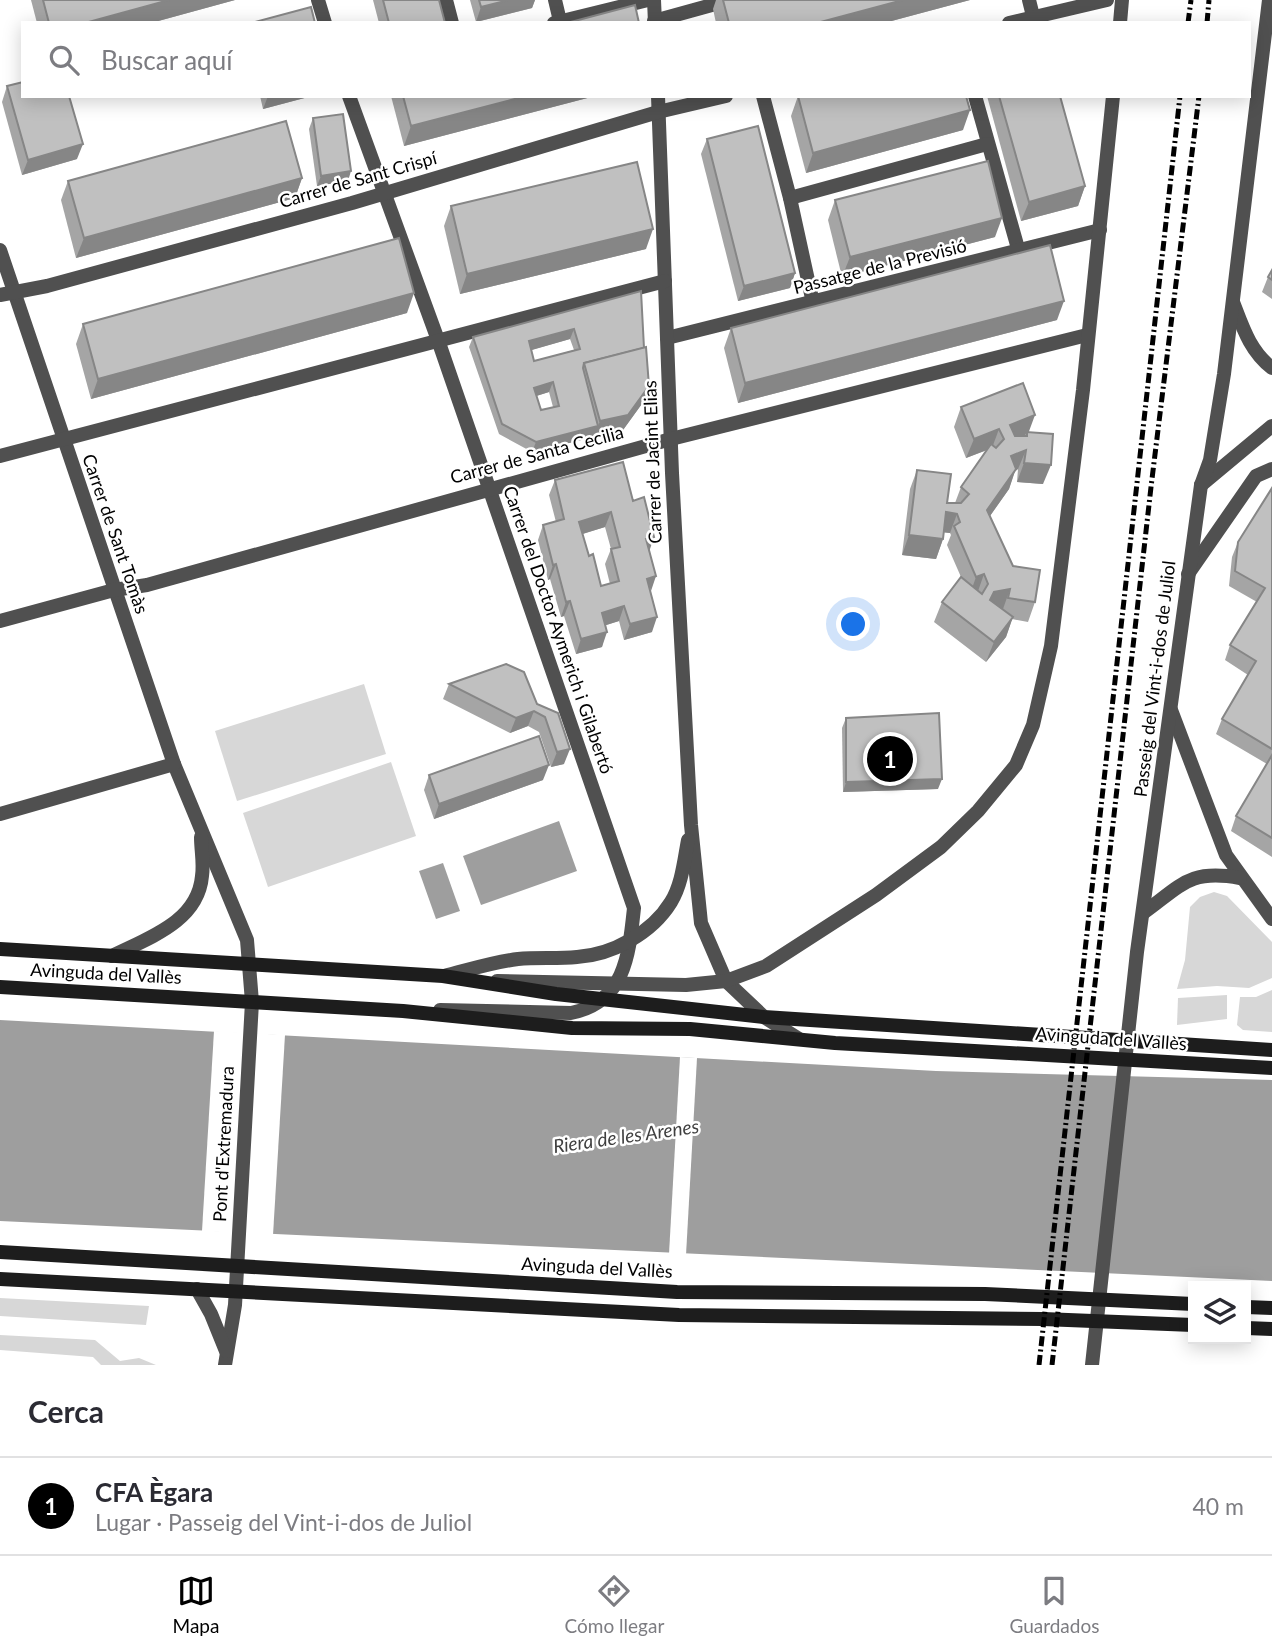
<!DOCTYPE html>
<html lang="es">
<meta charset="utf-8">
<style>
body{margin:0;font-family:Lato,sans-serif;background:#f7f7f7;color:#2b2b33}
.controls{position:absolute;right:21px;bottom:21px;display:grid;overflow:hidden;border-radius:0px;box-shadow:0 4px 18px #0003}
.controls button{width:63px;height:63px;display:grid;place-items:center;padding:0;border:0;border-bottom:2px solid #e1e1e2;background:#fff;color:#2b2b33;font:35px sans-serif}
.you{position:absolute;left:854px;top:625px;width:24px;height:24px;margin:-18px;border:5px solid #fff;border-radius:50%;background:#1a73e8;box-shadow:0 0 0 10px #1a73e833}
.badge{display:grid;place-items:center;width:46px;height:46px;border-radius:50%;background:#000;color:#fff;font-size:23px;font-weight:700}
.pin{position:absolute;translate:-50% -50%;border:4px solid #fff;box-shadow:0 2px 7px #0006}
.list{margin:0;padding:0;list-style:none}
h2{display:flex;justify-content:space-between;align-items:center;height:91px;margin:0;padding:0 28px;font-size:30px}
h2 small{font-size:23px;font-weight:400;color:#7c7c81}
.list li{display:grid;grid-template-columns:46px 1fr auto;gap:21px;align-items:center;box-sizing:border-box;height:98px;padding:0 28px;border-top:2px solid #e1e1e2}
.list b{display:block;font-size:26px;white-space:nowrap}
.list p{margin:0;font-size:23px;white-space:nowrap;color:#7c7c81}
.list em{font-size:23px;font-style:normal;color:#7c7c81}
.icon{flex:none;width:38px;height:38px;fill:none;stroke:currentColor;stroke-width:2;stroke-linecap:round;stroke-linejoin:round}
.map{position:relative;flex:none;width:1272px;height:1365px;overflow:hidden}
.search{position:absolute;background:#fff;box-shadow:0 4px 18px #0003;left:21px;right:21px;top:21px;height:77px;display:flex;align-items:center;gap:18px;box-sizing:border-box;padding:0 24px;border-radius:0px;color:#7c7c81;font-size:26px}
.sheet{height:189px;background:#fff}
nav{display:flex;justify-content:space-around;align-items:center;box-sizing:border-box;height:98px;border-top:2px solid #e1e1e2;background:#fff;font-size:19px;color:#7c7c81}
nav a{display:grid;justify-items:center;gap:4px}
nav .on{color:#000}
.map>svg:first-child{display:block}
.green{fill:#d7d7d7}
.water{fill:#9e9e9e}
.pier{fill:#fff}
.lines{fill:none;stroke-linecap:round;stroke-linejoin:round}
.pedestrian{stroke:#505050;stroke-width:14}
.minor{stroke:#505050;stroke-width:14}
.tertiary{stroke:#505050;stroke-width:14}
.secondary{stroke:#1d1d1d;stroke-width:14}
.rail{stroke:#000;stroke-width:5;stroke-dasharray:10 3.5 2 3.5;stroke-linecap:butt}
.wall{fill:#a5a5a5;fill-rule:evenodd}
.shaded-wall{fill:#868686}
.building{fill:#c0c0c0;stroke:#868686;stroke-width:2;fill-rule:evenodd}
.labels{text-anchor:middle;stroke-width:5;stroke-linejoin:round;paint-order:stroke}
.street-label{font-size:18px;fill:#000;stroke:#fff}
.water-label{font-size:19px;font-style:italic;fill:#3f3f3f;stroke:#fff}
</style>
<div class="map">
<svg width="1272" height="1365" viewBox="0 0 1272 1365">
<rect width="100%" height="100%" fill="#fff"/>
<g class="green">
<path d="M364,684L386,754L237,801L215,731Z"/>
<path d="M391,762L416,836L268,887L243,813Z"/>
<path d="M1214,892L1227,896L1272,942V978L1249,988L1217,986L1177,989L1185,960L1190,907L1200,897Z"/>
<path d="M1272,990V1032L1243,1030L1237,1025L1240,997H1256Z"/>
<path d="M1227,995V1019L1177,1025L1178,998Z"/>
<path d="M0,1298L149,1306L146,1325L0,1316Z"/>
<path d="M0,1335L95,1340L120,1361L139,1358L156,1365H101L93,1357L0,1350Z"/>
</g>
<g class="water">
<path d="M559,821L577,871L481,905L463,856Z"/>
<path d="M443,863L460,911L436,919L419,871Z"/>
<path d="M0,1020L936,1071L1272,1080V1281L0,1221Z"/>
</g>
<g class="pier">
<path d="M214,1031L285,1035L273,1235L202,1231Z"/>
<path d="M680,1057L697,1058L686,1255L669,1254Z"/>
</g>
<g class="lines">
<g class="pedestrian">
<path d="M446,0L452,23"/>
<path d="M555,0L560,21"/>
<path d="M1029,0L1033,16"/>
<path d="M654,21L730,0"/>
<path d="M554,23L648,0"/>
<path d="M763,96L790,198L813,303"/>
<path d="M975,96L1019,252"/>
<path d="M790,198L987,144"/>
<path d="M667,338L1100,230"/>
</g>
<g class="minor">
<path d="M318,0L325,23"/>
<path d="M654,0L655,23"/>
<path d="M1009,23L1107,0"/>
<path d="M349,96L438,340L634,908C629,955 625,1002 571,1013L440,1010"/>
<path d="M658,96L672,473L691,825L701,923L726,981L764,1017L799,1039"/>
<path d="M0,250L174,764L247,940L252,1002L235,1305L225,1365"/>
<path d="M0,295L47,286L352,203L658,112L726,96"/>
<path d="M1233,302C1243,328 1250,351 1272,368"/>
<path d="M0,456L665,281"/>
<path d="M1201,485L1272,426"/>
<path d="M1188,574L1256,476L1272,469"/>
<path d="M0,621L114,590L147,585L671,439L1087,335"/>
<path d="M1171,710L1226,855L1272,919"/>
<path d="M0,814L174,764"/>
<path d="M1143,913C1182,885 1189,869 1240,878"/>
<path d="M112,956C148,938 198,922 202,876C204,864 201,850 201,837"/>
<path d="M444,976C468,970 493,962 518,959C537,957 557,959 577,957C612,955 652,933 671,902C682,884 684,861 688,840"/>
<path d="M197,1289L211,1314L226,1351"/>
</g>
<g class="tertiary">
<path d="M1120,23L1122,0"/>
<path d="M497,981L686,985L726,981L766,966L876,895L941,847L978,811L1016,765L1033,725L1051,646L1083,390L1113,96"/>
<path d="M1092,1365L1137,952L1201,485L1210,460L1224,374L1269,0"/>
</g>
<g class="secondary">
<path d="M0,949L443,976L556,994L764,1017L1272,1050"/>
<path d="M0,987L403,1011L572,1028L690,1029L835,1043L1272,1068"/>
<path d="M0,1252L677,1292L985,1294L1193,1304"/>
<path d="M0,1279L679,1315L1043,1319L1193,1325"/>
<path d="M1246,1307L1272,1308"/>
<path d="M1246,1328L1272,1329"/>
</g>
<g class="rail">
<path d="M1188,23L1191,0"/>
<path d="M1207,23L1209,0"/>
<path d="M1039,1365L1180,96"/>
<path d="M1052,1365L1151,487L1199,96"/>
</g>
</g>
<g class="wall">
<path d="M31,0H235L151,23H37Z"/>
<path d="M373,0H439L445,23H379Z"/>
<path d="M470,0H535L532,8L476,22Z"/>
<path d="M716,0H970L884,23H716L713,9Z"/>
<path d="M7,86L77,159L22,175L2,102Z"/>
<path d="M260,96H312L263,109Z"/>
<path d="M391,96H595L404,146Z"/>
<path d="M798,96L963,130L806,173L791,116Z"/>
<path d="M987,96H1060L1085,186L1078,206L1021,221Z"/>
<path d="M313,118L348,181L317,186L309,129Z"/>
<path d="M707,139L795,273L790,288L738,301L701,154Z"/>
<path d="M302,178L295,198L76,258L61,200L68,181Z"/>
<path d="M835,200L995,237L842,277L828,220Z"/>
<path d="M451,206L646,249L460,294L444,226Z"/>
<path d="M1272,270V299L1262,292L1268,277Z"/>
<path d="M641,291L644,401L623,430L532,452L499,434L469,347L473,337ZM570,339L574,350L534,361L531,350ZM549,392L553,407L541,410L536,396Z"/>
<path d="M407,313L91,399L76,344L83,324Z"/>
<path d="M1057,320L738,403L724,348L731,328Z"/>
<path d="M961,407L1029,433L1043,484L1017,482L1018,469L1015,471L1009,489L990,516L1013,566L1035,602L1028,622L1012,619L1006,637L986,662L934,622L942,602L961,577L947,545L951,535L950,533L944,532L943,539L936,559L902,555L910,489L917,470L947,503H955L961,487L987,450L966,458L954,427Z"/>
<path d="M555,480L633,501L649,551L652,632L624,640L619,621L606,625L602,647L576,654L564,616L561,617L550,579L548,580L538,540L543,525L556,522L549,495ZM605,527L611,549L605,564L610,584L601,586L589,556L582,534Z"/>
<path d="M1272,488V857L1231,831L1236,816L1267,764L1216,734L1222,719L1248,675L1225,660L1230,645L1257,602L1229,586L1232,557L1238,542Z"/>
<path d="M449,684L537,704L558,713L564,764L551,767L539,732L528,726L510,733L443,699Z"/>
<path d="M846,718L938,789L843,792L842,728Z"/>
<path d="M429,775L543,780L434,819L424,790Z"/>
</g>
<g class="shaded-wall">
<path d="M169,0H235L151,23H85Z"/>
<path d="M509,0H535L532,8L476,22L481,7Z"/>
<path d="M903,0H970L884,23H817Z"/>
<path d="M268,96H312L263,109Z"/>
<path d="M526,96H595L404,146L411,126Z"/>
<path d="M970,110L963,130L806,173L813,153Z"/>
<path d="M83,144L77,159L22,175L28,160Z"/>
<path d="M351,171L348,181L317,186L321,176Z"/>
<path d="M302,178L295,198L76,258L84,238Z"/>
<path d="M1085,186L1078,206L1021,221L1029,202Z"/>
<path d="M1002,218L995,237L842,277L850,257Z"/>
<path d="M653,229L646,249L460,294L467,274Z"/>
<path d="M795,273L790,288L738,301L744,286Z"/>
<path d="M414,293L407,313L91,399L98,379Z"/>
<path d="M1064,301L1057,320L738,403L745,383Z"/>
<path d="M574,329L570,339L525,352L529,341Z"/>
<path d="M553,382L549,392L530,398L534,388Z"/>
<path d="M649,386L644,401L623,430L532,452L536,442L598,426L600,421Z"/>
<path d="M1035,415L1028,434L1027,432L1025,435L1003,444L1010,425Z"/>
<path d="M999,429L992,448L966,458L974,439Z"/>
<path d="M1026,450L1018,469L1015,471L1009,489L980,530L987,510L1011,456Z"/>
<path d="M1024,463L1051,465L1043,484L1017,482Z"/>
<path d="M611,512L605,527L573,537L579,522Z"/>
<path d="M946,512L957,514L950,533L939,532Z"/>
<path d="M909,535L943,539L936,559L902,555Z"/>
<path d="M654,537L649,552L646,539Z"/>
<path d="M556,564L550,579L548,580L553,565Z"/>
<path d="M984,574L977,594L969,597L976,577Z"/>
<path d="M656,576L651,591L647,579Z"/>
<path d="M1010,589L1003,609L990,600L994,592Z"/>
<path d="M570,601L564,616L561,617L566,602Z"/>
<path d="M624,606L619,621L597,628L602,613Z"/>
<path d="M657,617L652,632L624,640L630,624Z"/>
<path d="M1013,617L1006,637L986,662L994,642Z"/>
<path d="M607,632L602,647L576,654L581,639Z"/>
<path d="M534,711L528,726L510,733L516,718Z"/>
<path d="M570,749L564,764L551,767L557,752Z"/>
<path d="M549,765L543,780L434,819L439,804Z"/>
<path d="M942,779L938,789L843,792L846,782Z"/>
</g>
<g class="building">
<path d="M43,0H169L85,23H49Z"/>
<path d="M383,0H439L445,23H389Z"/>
<path d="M479,0H509L481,7Z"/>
<path d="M723,0H903L817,23H729Z"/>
<path d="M635,5L639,23H567Z"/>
<path d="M311,7L315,23H251Z"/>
<path d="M23,82V96H69L83,144L28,160L7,86Z"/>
<path d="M403,96H526L411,126Z"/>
<path d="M798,96H966L970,110L813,153Z"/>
<path d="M999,96H1060L1085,186L1029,202Z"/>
<path d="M343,114L351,171L321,176L313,118Z"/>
<path d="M286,121L302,178L84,238L68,181Z"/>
<path d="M758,126L795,273L744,286L707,139Z"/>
<path d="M988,161L1002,218L850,257L835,200Z"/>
<path d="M637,162L653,229L467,274L451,206Z"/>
<path d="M399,238L414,293L98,379L83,324Z"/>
<path d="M1050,245L1064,301L745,383L731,328Z"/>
<path d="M1272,270V280L1268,277Z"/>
<path d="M641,291L644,348L584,363L583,368L598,426L536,442L502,424L473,337ZM574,329L580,349L534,361L529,341ZM553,382L559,406L541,410L534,388Z"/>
<path d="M646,347L649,386L628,415L600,421L584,363Z"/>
<path d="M1023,383L1035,415L1010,425L1015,436H1027V432L1053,434L1051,465L1024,463L1026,450L1011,456L1016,469L987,510L1013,566L1040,570L1035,602L1008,598L1010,589L994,592L990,600L1013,617L994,642L942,602L961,577L982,594L988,584L984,574L976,577L954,526L960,522L957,514L946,512L943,539L909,535L917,470L951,474L947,503H961L969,494L961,487L991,444L996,448L1004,439L999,429L974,439L961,407Z"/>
<path d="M623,462L633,501L644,497L654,537L646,539L656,576L647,579L657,617L630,624L624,606L602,613L607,632L581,639L570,601L566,602L556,564L553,565L543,525L564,519L555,480ZM611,512L620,547L611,549L619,581L601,586L593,554L589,556L579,522Z"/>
<path d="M1272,488V749L1222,719L1256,661L1230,645L1265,588L1235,571L1238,542Z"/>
<path d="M506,664L524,672L537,704L558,713L570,749L557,752L545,717L534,711L516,718L449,684Z"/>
<path d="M939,713L942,779L846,782V718Z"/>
<path d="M539,736L549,765L439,804L429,775Z"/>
<path d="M1272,755V838L1236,816Z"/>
</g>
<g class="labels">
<g class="street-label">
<text transform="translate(358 180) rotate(-16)" y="6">Carrer de Sant Crispí</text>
<text transform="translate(880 267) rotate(-14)" y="6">Passatge de la Previsió</text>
<text transform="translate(537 455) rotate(-15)" y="6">Carrer de Santa Cecilia</text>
<text transform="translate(653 462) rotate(-92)" y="6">Carrer de Jacint Elias</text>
<text transform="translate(115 534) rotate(71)" y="6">Carrer de Sant Tomàs</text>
<text transform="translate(558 630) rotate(71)" y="6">Carrer del Doctor Aymerich i Gilabertó</text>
<text transform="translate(1155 679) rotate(-83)" y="6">Passeig del Vint-i-dos de Juliol</text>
<text transform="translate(106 974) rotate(3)" y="6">Avinguda del Vallès</text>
<text transform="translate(1111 1039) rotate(4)" y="6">Avinguda del Vallès</text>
<text transform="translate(224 1144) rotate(-87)" y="6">Pont d'Extremadura</text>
<text transform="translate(597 1268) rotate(3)" y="6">Avinguda del Vallès</text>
</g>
<g class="water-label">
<text transform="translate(626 1136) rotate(-8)" y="7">Riera de les Arenes</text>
</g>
</g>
</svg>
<div class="controls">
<button><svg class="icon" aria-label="layers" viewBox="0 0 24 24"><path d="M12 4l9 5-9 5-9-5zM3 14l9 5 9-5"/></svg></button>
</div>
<div class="you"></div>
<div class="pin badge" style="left:890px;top:759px">1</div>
<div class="search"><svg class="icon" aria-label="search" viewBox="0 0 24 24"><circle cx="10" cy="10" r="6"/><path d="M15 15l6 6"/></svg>Buscar aquí</div>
</div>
<section class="sheet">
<h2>Cerca<small></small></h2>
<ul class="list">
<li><span class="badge">1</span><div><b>CFA Ègara</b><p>Lugar · Passeig del Vint-i-dos de Juliol</p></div><em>40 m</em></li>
</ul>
</section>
<nav>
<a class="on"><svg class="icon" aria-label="map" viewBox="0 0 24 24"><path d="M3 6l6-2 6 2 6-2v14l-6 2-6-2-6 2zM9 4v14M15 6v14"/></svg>Mapa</a>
<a><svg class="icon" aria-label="directions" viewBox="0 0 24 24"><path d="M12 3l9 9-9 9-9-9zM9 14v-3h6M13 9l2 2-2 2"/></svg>Cómo llegar</a>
<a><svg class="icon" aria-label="saved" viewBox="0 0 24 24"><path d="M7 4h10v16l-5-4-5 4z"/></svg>Guardados</a>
</nav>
